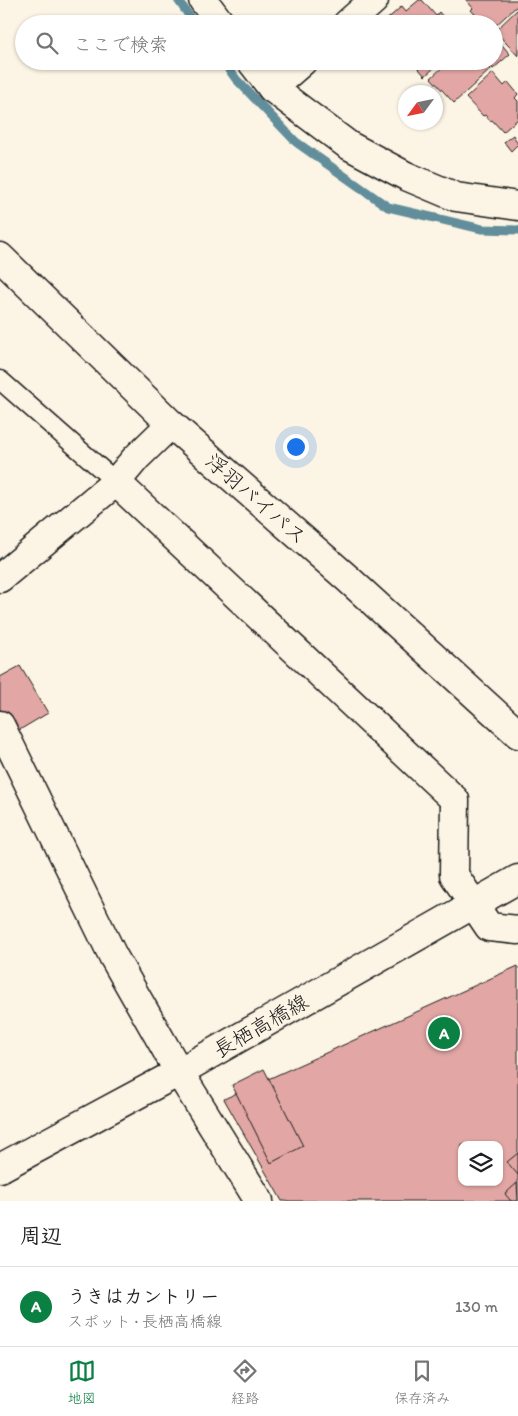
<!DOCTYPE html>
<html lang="ja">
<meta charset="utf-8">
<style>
body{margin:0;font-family:Itim,"Klee One",sans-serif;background:#f2f2f2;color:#202124}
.controls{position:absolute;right:15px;bottom:15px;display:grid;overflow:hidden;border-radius:10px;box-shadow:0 1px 4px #0004}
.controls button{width:45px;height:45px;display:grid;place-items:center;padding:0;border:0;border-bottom:1px solid #e0e0e0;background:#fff;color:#202124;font:25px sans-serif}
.compass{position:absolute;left:398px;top:85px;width:45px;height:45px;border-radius:50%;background:#fff;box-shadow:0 1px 4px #0004;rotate:237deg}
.you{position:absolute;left:295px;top:446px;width:18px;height:18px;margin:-12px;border:4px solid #fff;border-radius:50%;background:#1a73e8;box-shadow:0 0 0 8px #1a73e833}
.badge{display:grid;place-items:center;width:32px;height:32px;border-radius:50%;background:#0b8043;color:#fff;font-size:16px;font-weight:700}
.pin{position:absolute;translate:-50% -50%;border:2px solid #fff;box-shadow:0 1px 5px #0006}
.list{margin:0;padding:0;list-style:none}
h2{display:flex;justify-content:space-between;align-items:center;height:65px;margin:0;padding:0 20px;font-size:21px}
h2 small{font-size:16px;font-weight:400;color:#757577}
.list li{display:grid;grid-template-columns:32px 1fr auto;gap:15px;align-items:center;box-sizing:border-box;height:80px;padding:0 20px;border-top:1px solid #e0e0e0}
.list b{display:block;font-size:19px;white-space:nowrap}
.list p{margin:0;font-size:16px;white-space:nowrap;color:#757577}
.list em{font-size:16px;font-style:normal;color:#757577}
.icon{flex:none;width:28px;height:28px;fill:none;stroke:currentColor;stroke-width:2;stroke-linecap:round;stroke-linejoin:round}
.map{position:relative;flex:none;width:518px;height:1201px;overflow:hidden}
.search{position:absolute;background:#fff;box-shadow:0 1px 4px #0004;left:15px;right:15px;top:15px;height:55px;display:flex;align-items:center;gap:12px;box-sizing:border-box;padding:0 18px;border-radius:28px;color:#757577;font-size:19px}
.sheet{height:145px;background:#fff}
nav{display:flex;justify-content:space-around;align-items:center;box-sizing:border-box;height:70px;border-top:1px solid #e0e0e0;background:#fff;font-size:14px;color:#757577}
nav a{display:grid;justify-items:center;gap:2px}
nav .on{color:#0b8043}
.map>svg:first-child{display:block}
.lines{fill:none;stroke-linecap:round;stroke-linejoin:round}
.stream{stroke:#628e9c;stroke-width:9}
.building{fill:#e2a7a5;stroke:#1c1c1c;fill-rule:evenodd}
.service-casing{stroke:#1c1c1c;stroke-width:21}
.minor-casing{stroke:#1c1c1c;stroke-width:31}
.secondary-casing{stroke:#1c1c1c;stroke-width:31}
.trunk-casing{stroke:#1c1c1c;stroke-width:31}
.service{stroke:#fcf5e5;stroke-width:18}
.minor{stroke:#fcf5e5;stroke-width:28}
.secondary{stroke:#fcf5e5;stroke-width:28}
.trunk{stroke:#fcf5e5;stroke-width:28}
.labels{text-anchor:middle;stroke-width:4;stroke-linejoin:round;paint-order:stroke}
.street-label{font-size:21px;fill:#1c1c1c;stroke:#fcf5e5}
</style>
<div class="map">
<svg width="518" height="1201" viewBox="0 0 518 1201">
<rect width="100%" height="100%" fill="#fcf5e5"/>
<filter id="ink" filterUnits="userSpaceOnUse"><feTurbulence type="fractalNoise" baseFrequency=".02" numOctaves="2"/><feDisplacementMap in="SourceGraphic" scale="10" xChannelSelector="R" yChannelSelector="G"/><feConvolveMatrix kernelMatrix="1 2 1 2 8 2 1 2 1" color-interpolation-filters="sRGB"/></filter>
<g filter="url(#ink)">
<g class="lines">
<g class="stream">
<path d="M178,0L195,24"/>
<path d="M223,61L236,79L296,142L388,207L482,229L518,230"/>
</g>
</g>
<g class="building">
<path d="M419,0H422L436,16L439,12L449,24H382L402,6L406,11Z"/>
<path d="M466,0H518V5L494,27V24H484L471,10L473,8Z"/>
<path d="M518,9V56L495,31Z"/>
<path d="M494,36L510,54L493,69L487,61H494Z"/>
<path d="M412,61H442L425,76Z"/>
<path d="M449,61H484L491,69L454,103L431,78Z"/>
<path d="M493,73L504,86L508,82L518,94L515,98L518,101V119L503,132L492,120L490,121L485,115L483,116L466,98Z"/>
<path d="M513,135L518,144L511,151L504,142Z"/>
<path d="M20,666L48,713L11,735L0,716V677Z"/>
<path d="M518,966V1201H282L224,1099ZM462,1145H499V1182H462Z"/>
<path d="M264,1069L303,1146L271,1163L232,1085Z"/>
<path d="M518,1153V1175L507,1162Z"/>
<path d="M517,1183L518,1201H511L505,1194Z"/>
</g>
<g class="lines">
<defs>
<path id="service" d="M0,380L116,482"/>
<g id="minor">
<path d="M203,0L221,24"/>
<path d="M347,24L374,0"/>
<path d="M251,61L272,88L348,145L406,176L456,197L518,206"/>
<path d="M272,88L303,61"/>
<path d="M116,482L455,800L454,875L489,927L518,930"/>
<path d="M0,578L116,482L136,458L171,424"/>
<path d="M0,725L113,956L179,1072L259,1201"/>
</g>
<path id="secondary" d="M0,1168L179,1072L518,879"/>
<path id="trunk" d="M0,257L171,424L347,578L518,734"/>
</defs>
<use href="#service" class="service-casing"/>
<use href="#minor" class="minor-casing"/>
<use href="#secondary" class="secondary-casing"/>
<use href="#trunk" class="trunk-casing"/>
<use href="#service" class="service"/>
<use href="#minor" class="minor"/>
<use href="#secondary" class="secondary"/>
<use href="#trunk" class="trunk"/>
</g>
</g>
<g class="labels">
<g class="street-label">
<text transform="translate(256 499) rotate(41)" y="7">浮羽バイパス</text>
<text transform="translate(261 1026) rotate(-30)" y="7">長栖高橋線</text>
</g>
</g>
</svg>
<div class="controls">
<button><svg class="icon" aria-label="layers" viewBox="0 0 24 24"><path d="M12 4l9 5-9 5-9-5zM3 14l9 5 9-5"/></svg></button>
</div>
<svg class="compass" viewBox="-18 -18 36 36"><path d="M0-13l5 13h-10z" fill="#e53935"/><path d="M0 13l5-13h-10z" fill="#757577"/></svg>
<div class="you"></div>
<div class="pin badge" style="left:444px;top:1033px">A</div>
<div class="search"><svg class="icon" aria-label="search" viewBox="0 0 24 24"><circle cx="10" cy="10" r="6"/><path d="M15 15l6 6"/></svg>ここで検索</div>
</div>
<section class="sheet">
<h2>周辺<small></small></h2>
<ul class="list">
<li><span class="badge">A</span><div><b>うきはカントリー</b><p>スポット · 長栖高橋線</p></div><em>130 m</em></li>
</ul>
</section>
<nav>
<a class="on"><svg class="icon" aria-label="map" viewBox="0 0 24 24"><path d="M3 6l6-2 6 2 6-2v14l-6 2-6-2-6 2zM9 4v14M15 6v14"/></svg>地図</a>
<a><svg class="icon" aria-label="directions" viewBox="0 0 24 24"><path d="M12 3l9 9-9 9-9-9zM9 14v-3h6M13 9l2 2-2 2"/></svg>経路</a>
<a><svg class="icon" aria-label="saved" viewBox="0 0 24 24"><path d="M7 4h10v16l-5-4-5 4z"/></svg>保存済み</a>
</nav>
